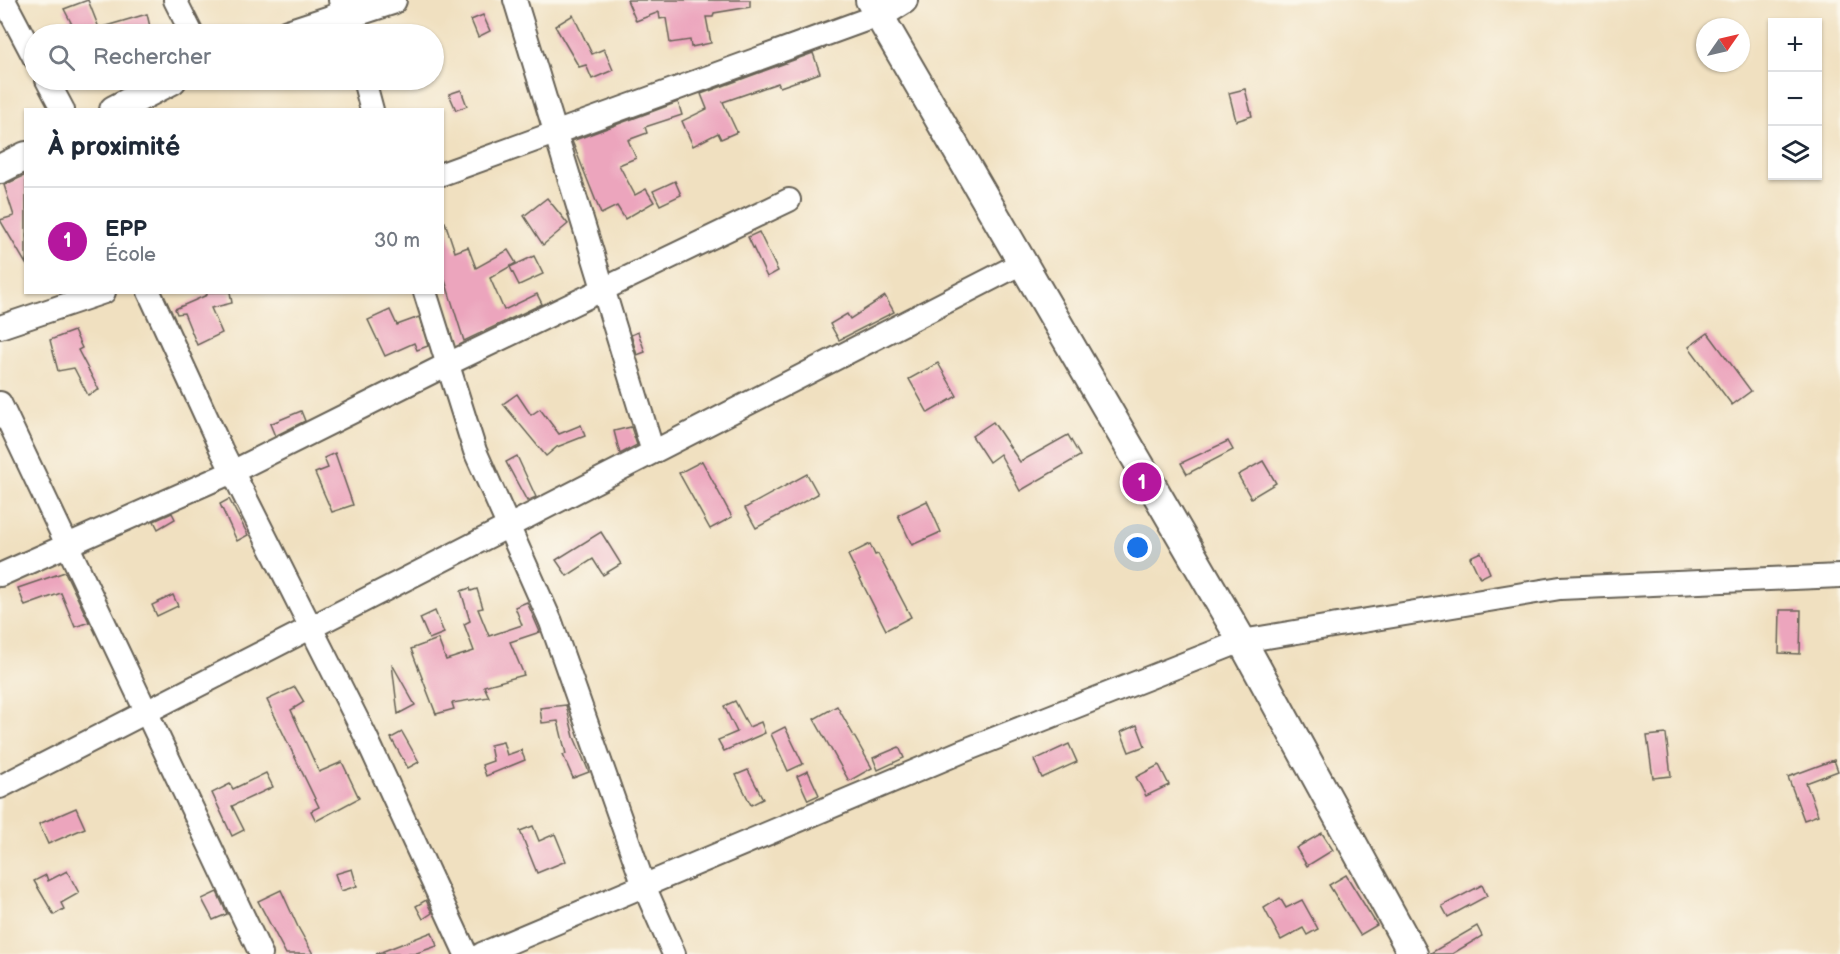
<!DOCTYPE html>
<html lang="fr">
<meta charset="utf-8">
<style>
body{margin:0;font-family:"Balsamiq Sans",sans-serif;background:#f2f2f3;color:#1f2937}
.controls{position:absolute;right:18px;top:18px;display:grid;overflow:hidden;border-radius:0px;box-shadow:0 2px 4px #0004}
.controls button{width:54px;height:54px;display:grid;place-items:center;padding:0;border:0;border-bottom:2px solid #e0e1e3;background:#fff;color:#1f2937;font:30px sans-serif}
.compass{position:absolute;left:1696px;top:18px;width:54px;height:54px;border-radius:50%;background:#fff;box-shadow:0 2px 4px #0004;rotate:56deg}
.you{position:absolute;left:1138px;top:548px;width:21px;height:21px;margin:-15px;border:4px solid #fff;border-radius:50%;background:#1a73e8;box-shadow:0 0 0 9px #1a73e833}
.badge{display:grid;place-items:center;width:39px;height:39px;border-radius:50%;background:#b5179e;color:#fff;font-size:20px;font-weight:700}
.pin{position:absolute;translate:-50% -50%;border:3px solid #fff;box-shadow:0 2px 6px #0006}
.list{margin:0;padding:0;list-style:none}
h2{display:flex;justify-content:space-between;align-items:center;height:78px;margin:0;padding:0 24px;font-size:26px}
h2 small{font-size:20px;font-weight:400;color:#747a83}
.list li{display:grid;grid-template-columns:39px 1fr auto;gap:18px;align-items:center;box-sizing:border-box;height:108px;padding:0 24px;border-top:2px solid #e0e1e3}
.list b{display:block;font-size:22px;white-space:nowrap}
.list p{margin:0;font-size:20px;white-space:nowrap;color:#747a83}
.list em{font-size:20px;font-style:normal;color:#747a83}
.icon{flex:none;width:33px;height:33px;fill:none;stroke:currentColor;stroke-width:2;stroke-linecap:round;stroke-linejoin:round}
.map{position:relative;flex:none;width:1840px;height:954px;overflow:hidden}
.search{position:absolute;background:#fff;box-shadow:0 2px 4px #0004;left:24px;top:24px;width:420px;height:66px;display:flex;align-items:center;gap:15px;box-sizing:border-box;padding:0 21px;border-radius:33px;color:#747a83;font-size:22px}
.panel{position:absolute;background:#fff;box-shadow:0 2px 4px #0004;left:24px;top:108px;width:420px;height:186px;border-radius:0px}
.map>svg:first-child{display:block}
.building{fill:#eca5bd}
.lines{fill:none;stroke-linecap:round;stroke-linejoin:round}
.minor-casing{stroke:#666155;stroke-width:26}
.major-casing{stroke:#666155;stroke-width:32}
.minor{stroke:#fff;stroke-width:22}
.major{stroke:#fff;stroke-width:28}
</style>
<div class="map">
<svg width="1840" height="954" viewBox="0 0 1840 954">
<rect width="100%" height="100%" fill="#fbf7ec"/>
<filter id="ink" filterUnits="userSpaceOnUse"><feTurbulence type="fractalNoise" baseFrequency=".0167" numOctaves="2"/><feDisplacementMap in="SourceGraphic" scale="12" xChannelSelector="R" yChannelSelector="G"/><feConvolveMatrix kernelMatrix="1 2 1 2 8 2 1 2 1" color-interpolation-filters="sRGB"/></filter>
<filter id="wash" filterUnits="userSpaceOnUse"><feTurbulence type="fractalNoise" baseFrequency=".008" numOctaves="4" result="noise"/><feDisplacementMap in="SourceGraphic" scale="24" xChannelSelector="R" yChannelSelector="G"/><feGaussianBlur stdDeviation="1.35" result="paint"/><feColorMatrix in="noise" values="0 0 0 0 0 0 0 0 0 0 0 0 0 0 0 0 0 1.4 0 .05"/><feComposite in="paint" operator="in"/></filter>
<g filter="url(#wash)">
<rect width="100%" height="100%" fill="#f0e0c0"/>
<g id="blocks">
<g class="building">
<path d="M88,0L99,28L147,14L151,31L138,34H77L64,9Z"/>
<path d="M627,0H750V7L714,13L713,17H706L711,43L691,47L690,40L670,43L666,18L660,19L659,12L636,21Z"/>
<path d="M483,15L490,31L478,37L471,20Z"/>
<path d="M573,15L592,54L604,49L613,70L592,79L586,65L579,67L555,26Z"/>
<path d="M813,53L820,73L780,87L778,83L723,102L737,132L721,139L718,133L693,146L682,121L707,109L701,94Z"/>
<path d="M1245,89L1252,116L1236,121L1229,93Z"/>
<path d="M461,90L467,106L456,110L449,94Z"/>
<path d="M678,102L682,115L645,127L647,133L628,140L636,158L619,165L635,195L646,189L654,202L625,219L617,206L601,214L572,141Z"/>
<path d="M26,175V264L0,220L14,216L4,185Z"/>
<path d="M675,181L681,195L660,205L653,191Z"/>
<path d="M547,198L568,224L543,245L524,216Z"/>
<path d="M442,222H445L455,252L468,247L476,268L508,250L516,263L490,278L504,310L537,294L542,304L464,341L442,271Z"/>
<path d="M759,232L778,271L767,277L748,237Z"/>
<path d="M534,256L543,274L519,285L510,267Z"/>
<path d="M207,292H230L232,303L211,308L222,333L197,345L184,313L177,314L175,309L207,295Z"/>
<path d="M885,296L894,312L839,340L830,324L847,314L850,319Z"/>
<path d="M390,310L397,325L419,317L428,346L417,350L414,343L385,356L368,320Z"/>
<path d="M74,331L82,348L78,350L99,390L88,395L74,368L58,371L50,340Z"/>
<path d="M638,332L645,352L637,355L631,335Z"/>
<path d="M1708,333L1751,391L1732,405L1689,347Z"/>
<path d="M938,363L957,396L928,413L909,379Z"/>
<path d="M517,394L531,415L540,409L559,434L581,425L585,436L557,447L546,456L503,404Z"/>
<path d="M301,411L305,421L275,436L270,424Z"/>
<path d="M993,422L1020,462L1068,435L1080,456L1020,491L1000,454L989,462L972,436Z"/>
<path d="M631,427L637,445L620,454L614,431Z"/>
<path d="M1228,441L1233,450L1187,474L1181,463Z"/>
<path d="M335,453L353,505L332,512L315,473L328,468L324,458Z"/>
<path d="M517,456L536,497L527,501L506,462Z"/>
<path d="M702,461L732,517L710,529L679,473Z"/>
<path d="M1263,461L1276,483L1251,498L1238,475Z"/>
<path d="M807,474L818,494L756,528L745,508Z"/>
<path d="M229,499L248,535L237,541L220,504Z"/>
<path d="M927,501L941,532L912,545L898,515Z"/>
<path d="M172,513L175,519L158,529L154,521Z"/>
<path d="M601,532L621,564L603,575L593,559L567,576L556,560Z"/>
<path d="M870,544L875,555L878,554L911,617L886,630L848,555Z"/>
<path d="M1481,552L1490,573L1480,578L1470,557Z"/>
<path d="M65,572L89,622L75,627L61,593L25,606L18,588Z"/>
<path d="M470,588L471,591L477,589L483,608L478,609L489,636L522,625L515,607L527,602L540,632L510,642L524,675L484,686L489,697L452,703L454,709L436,714L411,649L438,639L446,660L474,651L464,624L470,621L461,591Z"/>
<path d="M173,595L178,606L157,616L152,605Z"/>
<path d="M1780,610H1801L1800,654L1779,653Z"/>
<path d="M435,611L444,633L429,639L420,618Z"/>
<path d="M392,664L415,705L398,714Z"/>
<path d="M295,687L304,702L291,710L319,772L342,762L359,798L316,821L311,811L319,807L267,700Z"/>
<path d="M735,701L749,727L761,722L765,733L724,751L718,740L737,732L724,706Z"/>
<path d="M566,705L574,737L589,772L573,778L563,755L566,754L558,721L542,723L540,708Z"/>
<path d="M837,706L872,768L849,781L814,719Z"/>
<path d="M1137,725L1145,746L1129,752L1121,732Z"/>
<path d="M785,727L803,764L788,771L771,734Z"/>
<path d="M402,732L419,762L408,768L391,738Z"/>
<path d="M1666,734L1671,776L1653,778L1647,736Z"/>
<path d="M503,742L507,755L521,750L525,760L486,776L482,765L493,761L490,745Z"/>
<path d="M1069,744L1077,762L1042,778L1034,760Z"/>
<path d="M899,747L904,758L878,770L873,758Z"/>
<path d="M1834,760L1838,771L1806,783L1818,815L1804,820L1788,777Z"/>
<path d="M1159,765L1169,785L1146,796L1136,777Z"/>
<path d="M748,770L763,799L751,805L736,775Z"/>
<path d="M808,771L819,795L808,800L797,776Z"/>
<path d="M266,773L273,787L232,806L244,830L232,836L212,793L230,784L233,789Z"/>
<path d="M76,808L85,828L48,844L39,824Z"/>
<path d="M533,826L539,841L555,834L566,861L537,873L520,831Z"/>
<path d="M1322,833L1333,850L1307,866L1296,848Z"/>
<path d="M352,869L357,886L341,891L335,874Z"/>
<path d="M67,871L79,893L61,903L64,909L54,915L34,881L46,875L48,881Z"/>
<path d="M1346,875L1377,925L1360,935L1329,885Z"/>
<path d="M1482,885L1487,896L1448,917L1442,906Z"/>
<path d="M281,890L298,927L313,954H286L258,901Z"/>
<path d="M217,892L227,914L213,920L202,899Z"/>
<path d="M1280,898L1286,908L1302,900L1318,929L1307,935L1303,928L1281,940L1264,908Z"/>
<path d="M426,900L432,913L423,919L416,906Z"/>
<path d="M1477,926L1482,936L1452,954H1429Z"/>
<path d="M432,932L437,946L414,954H376Z"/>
</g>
</g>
</g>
<g filter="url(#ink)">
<use href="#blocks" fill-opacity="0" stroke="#666155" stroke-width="1.5"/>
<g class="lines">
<defs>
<g id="minor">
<path d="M4,0L34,57"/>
<path d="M175,0L192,34"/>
<path d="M340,0L351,34"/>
<path d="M515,0L653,452"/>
<path d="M47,80L63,110"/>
<path d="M364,80L372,110"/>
<path d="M442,174L879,15"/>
<path d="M149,292L221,449L366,737L466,954"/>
<path d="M425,292L475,451L551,622L644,886L674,954"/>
<path d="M0,327L104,292"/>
<path d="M0,403L261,954"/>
<path d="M0,575L232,472L448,364L789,200"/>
<path d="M0,787L1022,263"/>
<path d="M482,954L963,751L1242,641L1560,588L1840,576"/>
</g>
<g id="major">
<path d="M870,0L1242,641L1413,954"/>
<path d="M879,15L903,0"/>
<path d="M288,34L392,0"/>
<path d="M114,110L172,80"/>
<path d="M0,169L26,156"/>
</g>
</defs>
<use href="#minor" class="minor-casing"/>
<use href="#major" class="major-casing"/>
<use href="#minor" class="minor"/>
<use href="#major" class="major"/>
</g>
</g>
</svg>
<div class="controls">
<button>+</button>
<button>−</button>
<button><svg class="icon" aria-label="layers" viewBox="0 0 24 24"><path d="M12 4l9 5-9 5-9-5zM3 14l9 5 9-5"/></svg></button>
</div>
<svg class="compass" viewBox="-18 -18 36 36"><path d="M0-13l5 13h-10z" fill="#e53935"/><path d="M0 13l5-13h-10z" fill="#747a83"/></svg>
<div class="you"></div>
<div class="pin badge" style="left:1142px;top:482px">1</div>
<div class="search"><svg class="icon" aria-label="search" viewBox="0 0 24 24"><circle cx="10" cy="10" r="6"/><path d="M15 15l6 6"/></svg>Rechercher</div>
<section class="panel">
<h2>À proximité<small></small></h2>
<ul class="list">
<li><span class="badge">1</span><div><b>EPP</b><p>École</p></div><em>30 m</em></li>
</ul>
</section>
</div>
